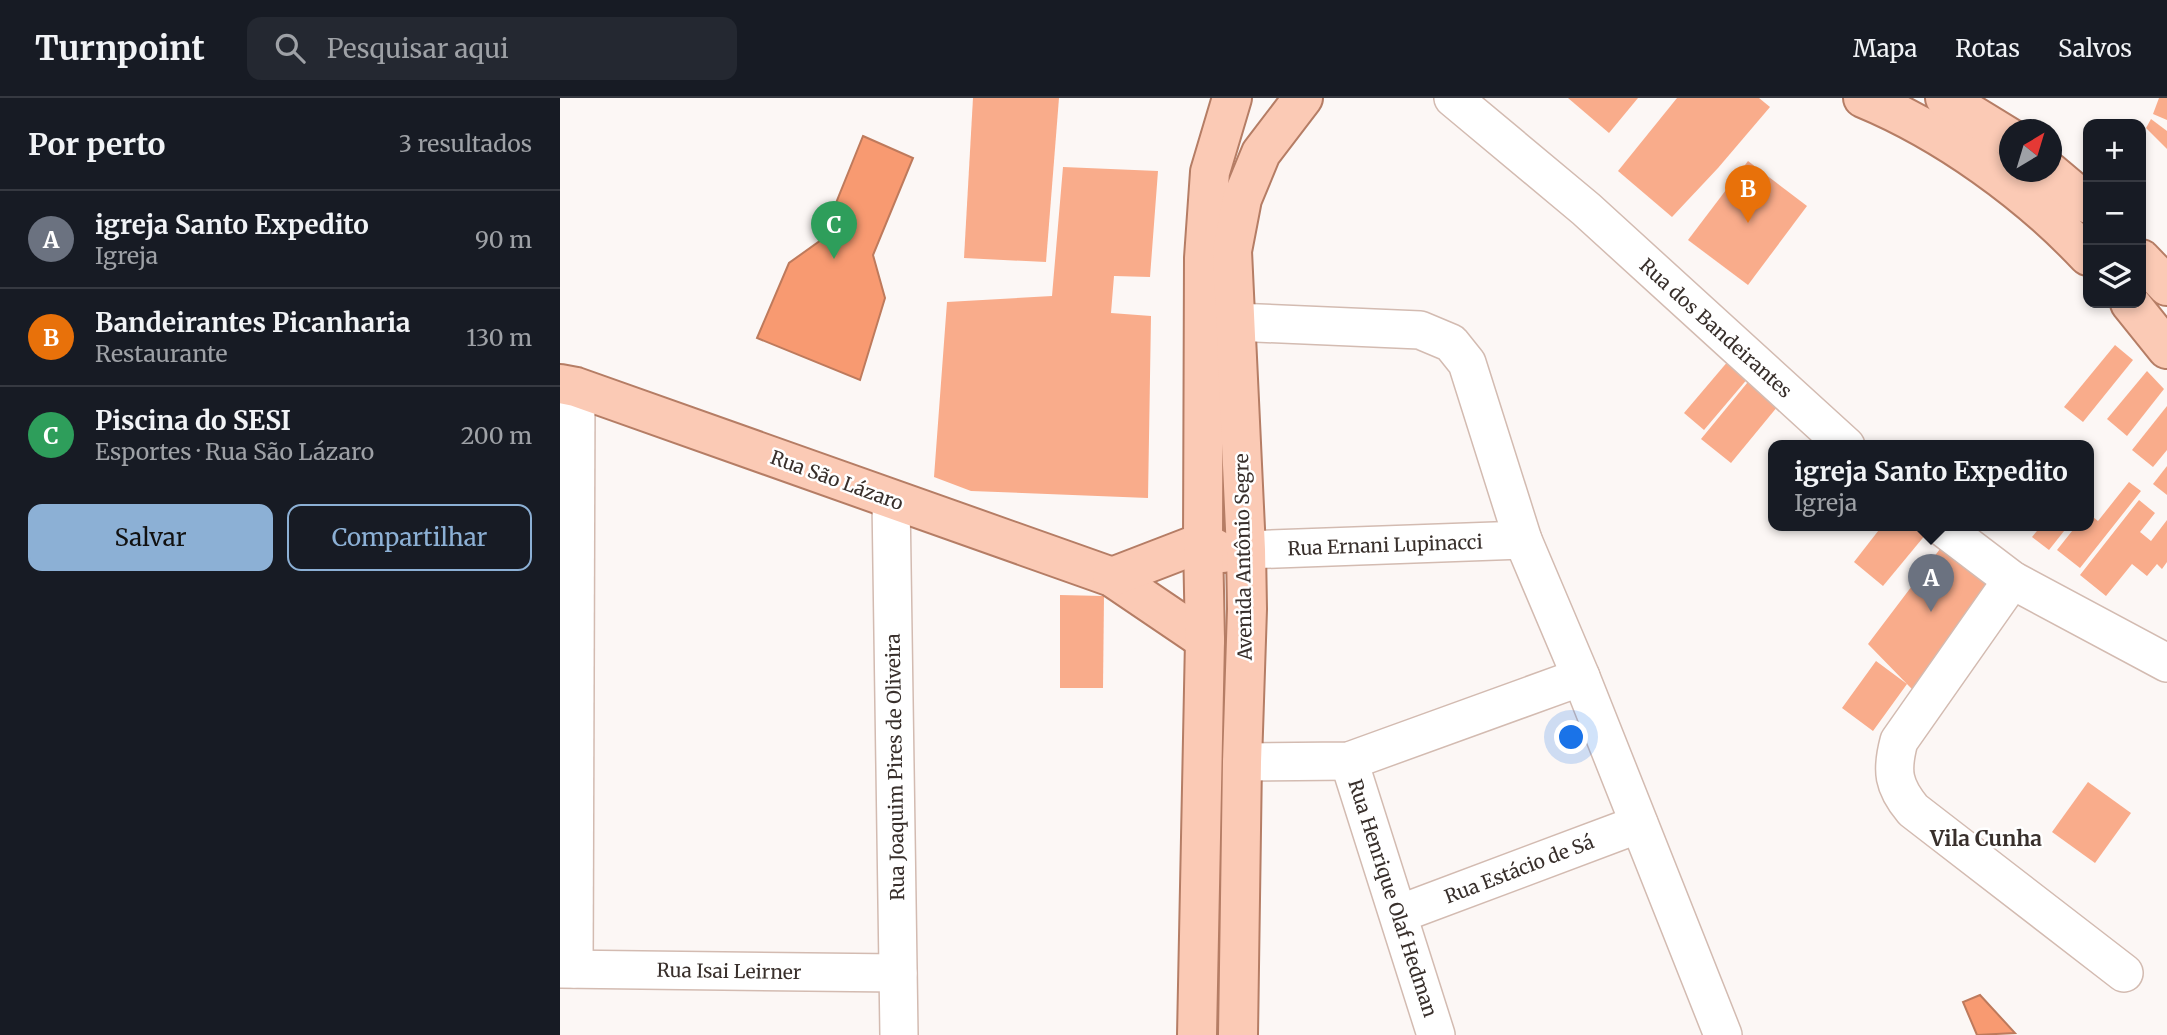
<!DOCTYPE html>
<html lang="pt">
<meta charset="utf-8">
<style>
body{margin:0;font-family:Merriweather,serif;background:#242831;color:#f1f3f6}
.controls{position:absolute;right:21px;top:21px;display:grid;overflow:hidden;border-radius:14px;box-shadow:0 4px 10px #0003}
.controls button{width:63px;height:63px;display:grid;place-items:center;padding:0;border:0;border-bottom:2px solid #363941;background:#171b24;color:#f1f3f6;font:35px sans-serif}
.compass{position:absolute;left:1439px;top:21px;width:63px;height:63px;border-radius:50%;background:#171b24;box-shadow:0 4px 10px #0003;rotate:38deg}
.you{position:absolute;left:1012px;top:640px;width:24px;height:24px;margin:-18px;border:5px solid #fff;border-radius:50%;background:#1a73e8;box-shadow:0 0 0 10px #1a73e833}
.badge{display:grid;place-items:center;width:46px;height:46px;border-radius:50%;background:#8cb0d5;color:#fff;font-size:23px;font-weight:700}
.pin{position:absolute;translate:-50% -58px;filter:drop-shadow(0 2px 4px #0008)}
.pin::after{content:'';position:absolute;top:37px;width:24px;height:21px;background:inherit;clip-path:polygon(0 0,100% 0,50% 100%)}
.popup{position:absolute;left:1208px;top:342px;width:326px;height:91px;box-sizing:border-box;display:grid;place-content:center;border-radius:14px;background:#171b24;filter:drop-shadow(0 2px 5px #0005);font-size:23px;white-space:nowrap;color:#9ea1a6}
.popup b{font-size:26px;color:#f1f3f6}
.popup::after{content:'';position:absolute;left:50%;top:100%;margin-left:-14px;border:14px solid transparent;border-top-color:#171b24}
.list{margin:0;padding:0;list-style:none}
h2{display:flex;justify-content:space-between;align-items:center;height:91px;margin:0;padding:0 28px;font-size:30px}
h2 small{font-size:23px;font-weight:400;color:#9ea1a6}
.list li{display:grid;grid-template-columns:46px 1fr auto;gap:21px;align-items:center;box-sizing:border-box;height:98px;padding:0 28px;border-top:2px solid #363941}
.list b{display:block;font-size:26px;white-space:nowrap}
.list p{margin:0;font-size:23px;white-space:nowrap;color:#9ea1a6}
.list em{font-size:23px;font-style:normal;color:#9ea1a6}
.actions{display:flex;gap:14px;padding:21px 28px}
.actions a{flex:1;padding:16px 0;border:2px solid #8cb0d5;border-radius:14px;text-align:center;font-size:24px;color:#8cb0d5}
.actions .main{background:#8cb0d5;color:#111}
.icon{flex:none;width:38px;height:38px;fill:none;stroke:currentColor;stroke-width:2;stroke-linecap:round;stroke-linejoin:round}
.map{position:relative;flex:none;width:1607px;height:937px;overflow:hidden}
header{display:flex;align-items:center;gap:42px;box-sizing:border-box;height:98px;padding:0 35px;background:#171b24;border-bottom:2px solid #363941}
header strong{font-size:33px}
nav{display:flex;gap:38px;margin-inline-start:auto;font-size:24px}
.search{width:490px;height:63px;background:#242831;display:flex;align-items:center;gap:18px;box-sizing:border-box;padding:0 24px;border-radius:14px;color:#9ea1a6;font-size:26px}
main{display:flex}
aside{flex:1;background:#171b24}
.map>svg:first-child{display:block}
.water{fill:#f89a71;stroke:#be7a5c;stroke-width:2}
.building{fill:#f9ac8b}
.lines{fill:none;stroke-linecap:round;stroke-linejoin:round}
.minor-casing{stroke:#d3bbb1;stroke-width:40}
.major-casing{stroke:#b57d65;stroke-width:42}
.minor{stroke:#fff;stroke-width:37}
.major{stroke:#fbcab5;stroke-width:38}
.labels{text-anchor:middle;stroke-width:5;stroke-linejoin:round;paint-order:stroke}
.street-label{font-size:19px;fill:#382f2b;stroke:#fff}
.neighbourhood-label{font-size:21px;font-weight:bold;fill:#382f2b;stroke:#fff}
</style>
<header>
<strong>Turnpoint</strong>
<div class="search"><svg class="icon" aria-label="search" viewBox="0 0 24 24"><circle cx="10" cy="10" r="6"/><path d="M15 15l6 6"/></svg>Pesquisar aqui</div>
<nav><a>Mapa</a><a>Rotas</a><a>Salvos</a></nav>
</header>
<main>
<aside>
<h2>Por perto<small>3 resultados</small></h2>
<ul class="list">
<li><span class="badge" style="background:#6b7280">A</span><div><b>igreja Santo Expedito</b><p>Igreja</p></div><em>90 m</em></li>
<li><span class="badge" style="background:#e8710a">B</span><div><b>Bandeirantes Picanharia</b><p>Restaurante</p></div><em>130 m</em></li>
<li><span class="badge" style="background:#2e9e5b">C</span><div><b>Piscina do SESI</b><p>Esportes · Rua São Lázaro</p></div><em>200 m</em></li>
</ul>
<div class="actions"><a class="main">Salvar</a><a>Compartilhar</a></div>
</aside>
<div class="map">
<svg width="1607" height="937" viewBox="0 0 1607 937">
<rect width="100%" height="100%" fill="#fcf7f5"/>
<g class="water">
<path d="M303,38L353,60L313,157L325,200L300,282L197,240L229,165L261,142Z"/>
<path d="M1420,897L1455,935L1417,937L1403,904Z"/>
</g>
<g class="building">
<path d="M413,0H499L486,164L404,160Z"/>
<path d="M1008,0H1078L1049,35Z"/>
<path d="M1117,0H1199L1210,9L1158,70L1112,119L1058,73Z"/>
<path d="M1599,0H1607V22L1593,16Z"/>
<path d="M1591,21L1607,33V51L1586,30Z"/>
<path d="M1188,63L1247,108L1188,187L1128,142Z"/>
<path d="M503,69L598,73L590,179L554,178L551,215L591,218L588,400L411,393L374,379L387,204L492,198Z"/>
<path d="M1555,247L1573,262L1523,324L1504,309Z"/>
<path d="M1169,262L1189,279L1144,332L1124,315Z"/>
<path d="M1587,273L1604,291L1567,338L1547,321Z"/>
<path d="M1192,279L1222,303L1171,365L1141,341Z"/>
<path d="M1607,308V352L1593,369L1572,352Z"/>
<path d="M1607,368V397L1593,386Z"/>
<path d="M1569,384L1581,393L1520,470L1497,452L1516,428H1528V415L1538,423Z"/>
<path d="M1579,402L1595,415L1580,434L1591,443L1607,422V464L1602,471L1597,466L1587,478L1572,466L1546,498L1520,477Z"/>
<path d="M1322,428L1371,430L1323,488L1294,464Z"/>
<path d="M1481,428H1508L1489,452L1472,439Z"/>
<path d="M1383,447L1433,483L1352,591L1347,586L1313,633L1282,610L1316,563L1347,586L1308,546Z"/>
<path d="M500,497L544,498L543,590H500Z"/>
<path d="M1528,684L1571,715L1535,765L1492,734Z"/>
</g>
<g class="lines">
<defs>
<g id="minor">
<path d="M893,0L1026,111L1286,348"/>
<path d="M674,224L860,232L891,245L907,265L963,442L1021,579L1163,937"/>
<path d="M331,401L339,937"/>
<path d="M1381,428L1452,482L1607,565"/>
<path d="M686,452L963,442"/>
<path d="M1452,482L1339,643C1331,673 1333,688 1353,712L1564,875"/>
<path d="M789,663L876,937"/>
<path d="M682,664L789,663L1021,579"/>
<path d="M839,816L1079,726"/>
<path d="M0,871L338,875"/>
<path d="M14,871L16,289"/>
</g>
<g id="major">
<path d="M1303,0C1385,34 1468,94 1528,158"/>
<path d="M1385,0L1450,40"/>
<path d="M1490,74L1528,106"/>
<path d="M1581,161L1607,188"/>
<path d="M1570,205L1607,251"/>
<path d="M0,286L16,289L552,479L645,542"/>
<path d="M552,479L643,444L663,455"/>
<path d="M637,937L645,542L643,444L644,160L650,74L672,0"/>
<path d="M678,937L682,664L687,511L686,452L672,153L682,101L701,55L743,0"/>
</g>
</defs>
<use href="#minor" class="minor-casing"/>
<use href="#major" class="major-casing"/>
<use href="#minor" class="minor"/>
<use href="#major" class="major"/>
</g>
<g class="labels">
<g class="street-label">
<text transform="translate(1156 230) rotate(42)" y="7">Rua dos Bandeirantes</text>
<text transform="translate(277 382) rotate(20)" y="7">Rua São Lázaro</text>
<text transform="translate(825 447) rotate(-2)" y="7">Rua Ernani Lupinacci</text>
<text transform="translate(683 459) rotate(-91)" y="7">Avenida Antônio Segre</text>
<text transform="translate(335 669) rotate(-91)" y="7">Rua Joaquim Pires de Oliveira</text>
<text transform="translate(959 771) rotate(-21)" y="7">Rua Estácio de Sá</text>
<text transform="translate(833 800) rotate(72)" y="7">Rua Henrique Olaf Hedman</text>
<text transform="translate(169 873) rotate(1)" y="7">Rua Isai Leirner</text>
</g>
<g class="neighbourhood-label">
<text x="1426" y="748">Vila Cunha</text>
</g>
</g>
</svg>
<div class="controls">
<button>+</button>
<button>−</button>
<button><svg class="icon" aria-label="layers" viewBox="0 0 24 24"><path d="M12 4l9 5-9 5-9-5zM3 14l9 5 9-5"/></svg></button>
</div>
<svg class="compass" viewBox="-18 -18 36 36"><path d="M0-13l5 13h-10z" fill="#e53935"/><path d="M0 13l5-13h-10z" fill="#9ea1a6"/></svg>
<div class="you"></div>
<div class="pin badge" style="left:1371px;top:514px;background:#6b7280">A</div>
<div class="popup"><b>igreja Santo Expedito</b>Igreja</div>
<div class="pin badge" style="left:1188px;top:125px;background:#e8710a">B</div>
<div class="pin badge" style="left:274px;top:161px;background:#2e9e5b">C</div>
</div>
</main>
